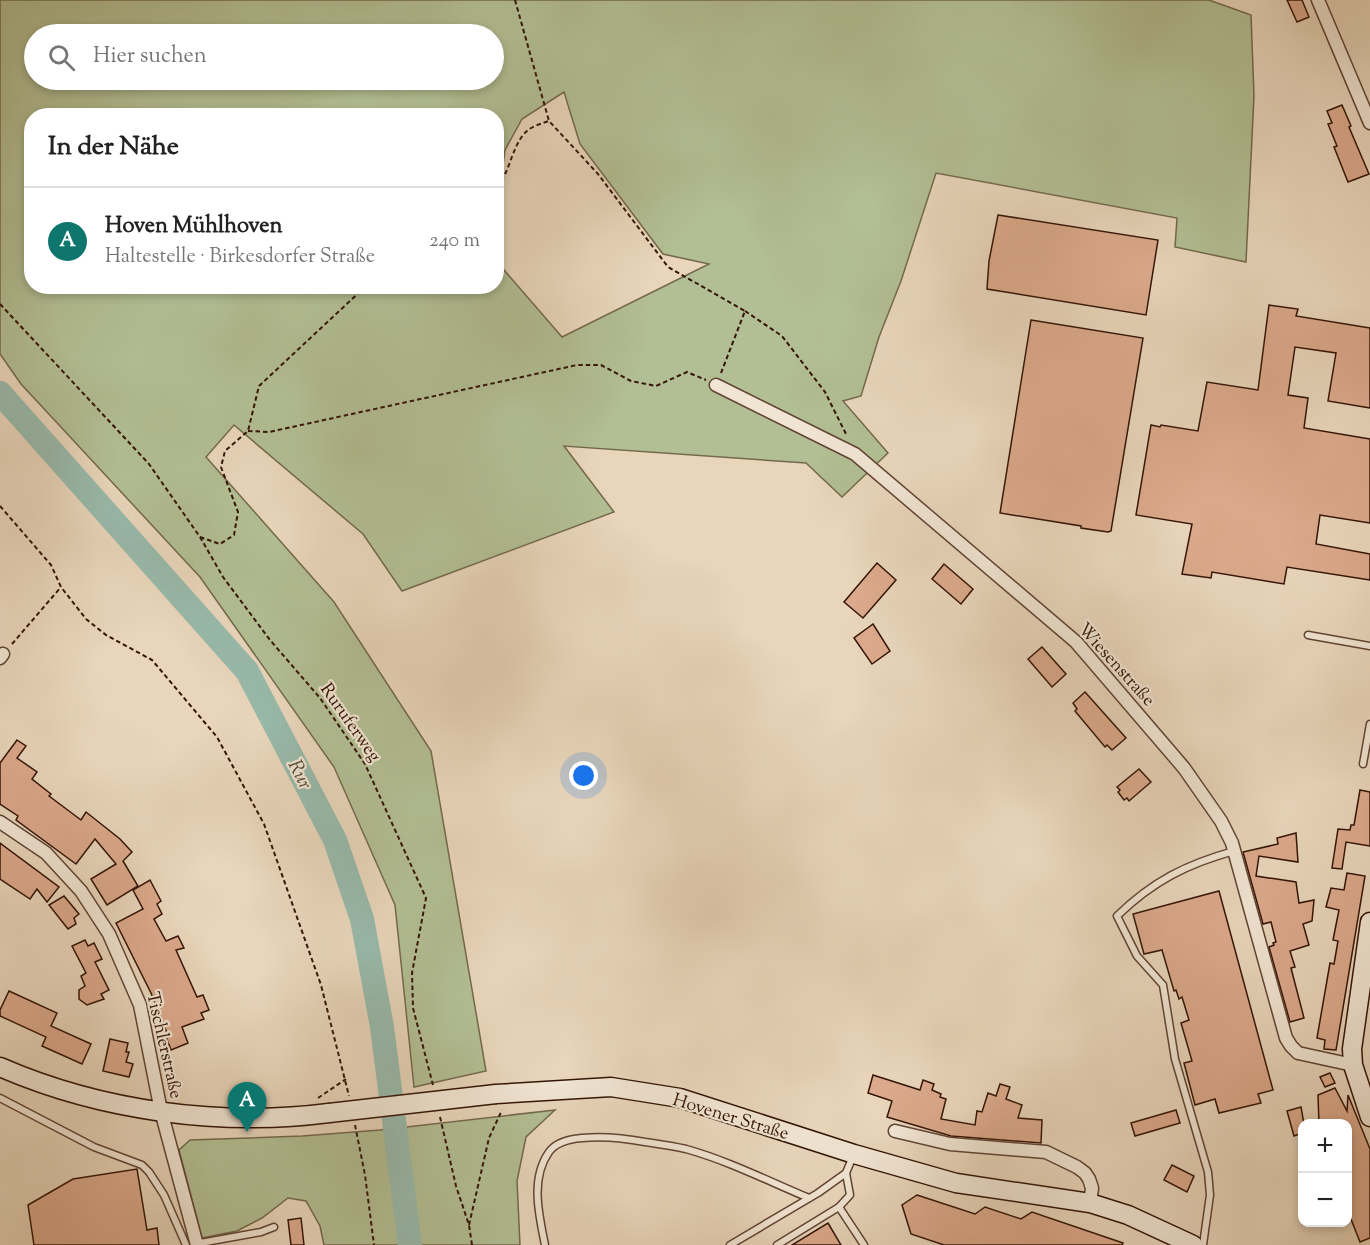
<!DOCTYPE html>
<html lang="de">
<meta charset="utf-8">
<style>
body{margin:0;font-family:"Sorts Mill Goudy",serif;background:#f6f6f6;color:#222}
.controls{position:absolute;right:18px;bottom:18px;display:grid;overflow:hidden;border-radius:12px;box-shadow:0 3px 9px #0003}
.controls button{width:54px;height:54px;display:grid;place-items:center;padding:0;border:0;border-bottom:2px solid #e0e0e0;background:#fff;color:#222;font:30px sans-serif}
.you{position:absolute;left:584px;top:776px;width:21px;height:21px;margin:-15px;border:4px solid #fff;border-radius:50%;background:#1a73e8;box-shadow:0 0 0 9px #1a73e833}
.badge{display:grid;place-items:center;width:39px;height:39px;border-radius:50%;background:#0f766e;color:#fff;font-size:20px;font-weight:700}
.pin{position:absolute;translate:-50% -50px;filter:drop-shadow(0 2px 3px #0008)}
.pin::after{content:'';position:absolute;top:32px;width:21px;height:18px;background:inherit;clip-path:polygon(0 0,100% 0,50% 100%)}
.list{margin:0;padding:0;list-style:none}
h2{display:flex;justify-content:space-between;align-items:center;height:78px;margin:0;padding:0 24px;font-size:26px}
h2 small{font-size:20px;font-weight:400;color:#767676}
.list li{display:grid;grid-template-columns:39px 1fr auto;gap:18px;align-items:center;box-sizing:border-box;height:108px;padding:0 24px;border-top:2px solid #e0e0e0}
.list b{display:block;font-size:22px;white-space:nowrap}
.list p{margin:0;font-size:20px;white-space:nowrap;color:#767676}
.list em{font-size:20px;font-style:normal;color:#767676}
.icon{flex:none;width:33px;height:33px;fill:none;stroke:currentColor;stroke-width:2;stroke-linecap:round;stroke-linejoin:round}
.map{position:relative;flex:none;width:1370px;height:1245px;overflow:hidden}
.search{position:absolute;background:#fff;box-shadow:0 3px 9px #0003;left:24px;top:24px;width:480px;height:66px;display:flex;align-items:center;gap:15px;box-sizing:border-box;padding:0 21px;border-radius:33px;color:#767676;font-size:22px}
.panel{position:absolute;background:#fff;box-shadow:0 3px 9px #0003;left:24px;top:108px;width:480px;height:186px;border-radius:24px}
.map>svg:first-child{display:block}
.green{fill:#b2be93;stroke:#73694c;stroke-width:1.5;fill-rule:evenodd}
.lines{fill:none;stroke-linecap:round;stroke-linejoin:round}
.river{stroke:#98b9aa;stroke-width:24}
.building{fill:#dba98b;stroke:#341406;stroke-width:1.5}
.lane-casing{stroke:#614433;stroke-width:9}
.street-casing{stroke:#614433;stroke-width:15}
.secondary-casing{stroke:#341406;stroke-width:21}
.path{stroke:#341406;stroke-width:2;stroke-dasharray:4.5 3;stroke-linecap:butt}
.lane{stroke:#f0e4d2;stroke-width:6}
.street{stroke:#f0e4d2;stroke-width:12}
.secondary{stroke:#f0e4d2;stroke-width:18}
.secondary-bridge-casing{stroke:#341406;stroke-width:21;stroke-linecap:butt}
.secondary-bridge{stroke:#f0e4d2;stroke-width:18}
.labels{text-anchor:middle;stroke-width:4.5;stroke-linejoin:round;paint-order:stroke}
.street-label{font-size:18px;fill:#341406;stroke:#f0e4d2}
.water-label{font-size:20px;font-style:italic;fill:#574e3f;stroke:#f0e4d2}
</style>
<div class="map">
<svg width="1370" height="1245" viewBox="0 0 1370 1245">
<rect width="100%" height="100%" fill="#e8d5ba"/>
<filter id="stains"><feTurbulence type="fractalNoise" baseFrequency=".00333" numOctaves="4"/><feColorMatrix values="0 0 0 0 .2 0 0 0 0 .09 0 0 0 0 .02 0 0 0 .5 -.17"/></filter>
<radialGradient id="worn" r=".72"><stop offset=".6" stop-color="#630" stop-opacity="0"/><stop offset="1" stop-color="#630" stop-opacity=".3"/></radialGradient>
<g class="green">
<path d="M0,0H1209L1251,15L1254,96L1246,262L1175,247L1177,218L936,173L901,281L879,337L861,396L843,401L888,453L842,497L806,463L564,446L614,512L402,591L363,534L234,425L206,457L334,602L431,751L486,1071L414,1087L395,905L334,767L200,577L21,384L0,354ZM34,34H494V80H34ZM564,92L580,144L663,254L709,264L562,337L497,262L496,286H32V116H496L497,209L505,150L522,119Z"/>
<path d="M555,1110L526,1137L517,1181L520,1245H324L320,1226L306,1201L288,1198L262,1218L237,1231L202,1238L179,1150L190,1140L302,1136L380,1130Z"/>
</g>
<g class="lines">
<path class="river" d="M0,393L247,671L335,840L362,919L382,1027L410,1245"/>
</g>
<g class="building">
<path d="M1287,0H1302L1309,17L1297,22Z"/>
<path d="M1342,105L1351,126L1349,127L1369,174L1348,182L1334,147L1337,146L1328,124L1332,123L1327,111Z"/>
<path d="M998,215L1158,240L1146,315L987,289L989,261Z"/>
<path d="M1269,305L1298,309L1296,316L1370,328V408L1328,401L1336,353L1295,347L1288,395L1308,398L1304,428L1370,439V523L1320,515L1316,544L1370,554V580L1287,567L1284,584L1212,572L1211,578L1182,574L1192,524L1136,515L1151,425L1160,427L1161,425L1198,431L1207,382L1258,390Z"/>
<path d="M1031,320L1143,338L1111,531L1108,532L1081,528V526L1000,513Z"/>
<path d="M877,563L896,580L863,618L844,602Z"/>
<path d="M944,564L973,589L961,604L932,579Z"/>
<path d="M873,624L890,651L872,664L854,638Z"/>
<path d="M1042,647L1066,674L1052,687L1028,659Z"/>
<path d="M1085,692L1126,738L1112,750L1107,745L1105,747L1075,711L1077,709L1073,703Z"/>
<path d="M17,740L26,746L17,758L37,772L32,779L51,794L49,796L81,820L86,812L120,839L132,852L123,861L138,886L107,905L91,879L116,864L95,839L76,864L16,820L18,816L0,804V763Z"/>
<path d="M1139,769L1151,782L1129,801L1127,798L1124,800L1118,792L1120,790L1117,787Z"/>
<path d="M1360,790L1370,792V846L1346,842L1342,869L1332,868L1338,829L1350,830L1351,825H1354Z"/>
<path d="M1296,833L1298,862L1259,856L1256,876L1296,882L1299,903L1314,900L1312,921L1303,924L1309,945L1290,951L1295,967L1291,968L1304,1018L1290,1022L1269,947L1274,945L1273,943L1276,942L1271,922L1263,924L1243,852L1278,844L1277,838Z"/>
<path d="M0,843L59,887L47,902L37,889L30,899L0,879Z"/>
<path d="M1347,873L1365,876L1336,1050L1324,1049L1325,1040L1317,1038L1330,963L1334,964L1338,941L1333,940L1339,910L1326,907L1331,888L1344,890Z"/>
<path d="M150,880L161,901L157,904L162,914L154,919L166,941L178,936L184,948L176,950L197,997L203,995L209,1010L201,1013L204,1019L182,1027L188,1043L171,1050L165,1034L167,1033L151,993L116,923L143,909L133,890Z"/>
<path d="M1219,891L1273,1090L1258,1094L1261,1103L1219,1113L1215,1099L1195,1105L1184,1063L1192,1061L1181,1023L1189,1020L1182,997L1179,999L1176,990L1174,991L1162,950L1144,954L1133,914Z"/>
<path d="M64,896L79,914L74,918L76,924L68,929L49,905Z"/>
<path d="M85,940L88,946L94,943L102,959L95,962L109,990L101,994L104,999L87,1005L79,999V990L85,986L81,976L86,973L72,946Z"/>
<path d="M9,991L57,1013L51,1026L91,1044L82,1064L42,1046L46,1037L0,1016V1010Z"/>
<path d="M110,1039L128,1043L126,1052H129L126,1062L133,1064L129,1077L103,1071Z"/>
<path d="M1330,1073L1335,1083L1325,1087L1320,1077Z"/>
<path d="M873,1075L920,1090L923,1080L934,1084L932,1090L941,1094L940,1097L946,1099L941,1119L975,1125L977,1111L982,1112L988,1093L996,1096L1000,1084L1010,1087L1006,1099L1022,1105L1018,1118L1042,1120L1041,1143L951,1136L887,1117L892,1101L868,1093Z"/>
<path d="M1335,1088L1347,1111L1348,1095L1370,1149V1238L1360,1242L1347,1209V1124H1319L1318,1095Z"/>
<path d="M1301,1107L1304,1124H1302V1133L1294,1136L1287,1111Z"/>
<path d="M1176,1110L1180,1123L1135,1136L1131,1123Z"/>
<path d="M1172,1165L1194,1176L1187,1192L1164,1180Z"/>
<path d="M137,1169L147,1230L157,1228L159,1245H34L28,1205L73,1179Z"/>
<path d="M917,1195L975,1214L985,1207L1021,1219L1032,1212L1123,1243L1122,1245H944L911,1234L902,1205Z"/>
<path d="M301,1218L304,1245H291L288,1220Z"/>
<path d="M828,1223L841,1245H792Z"/>
</g>
<g class="lines">
<defs>
<g id="lane">
<path d="M1308,635L1370,646"/>
<path d="M1363,764L1370,724"/>
<path d="M0,1098L94,1147L142,1165L149,1172L164,1195L186,1245"/>
<path d="M839,1207L864,1245"/>
<path d="M195,1244L261,1232L274,1227"/>
<path d="M545,1245C539,1215 530,1179 549,1152C556,1142 570,1139 582,1138C603,1136 624,1138 645,1142C658,1144 672,1146 686,1149C729,1161 768,1181 809,1198"/>
<path d="M730,1245L818,1193L846,1173L853,1156"/>
<path d="M777,1245L839,1207L850,1195L846,1173"/>
<path d="M1203,1245L1210,1195L1208,1172L1175,1059L1163,985L1137,956L1117,916C1153,881 1187,864 1234,851"/>
</g>
<g id="street">
<path d="M1318,0L1370,123"/>
<path d="M716,385L855,454L1076,642L1184,768L1221,821L1232,843L1286,1038L1291,1046L1298,1053L1353,1065"/>
<path d="M0,658L3,654"/>
<path d="M0,822L46,853L81,891L109,934L140,1005L161,1111L197,1245"/>
<path d="M895,1131L950,1144L1046,1152L1077,1167L1085,1173L1089,1179L1092,1188L1090,1203"/>
</g>
<g id="secondary">
<path d="M1370,922L1352,1049L1353,1065L1370,1117"/>
<path d="M0,1067C101,1111 220,1127 329,1113"/>
<path d="M496,1094L611,1087L680,1098L854,1154L956,1183L1090,1203L1128,1215L1193,1245"/>
</g>
</defs>
<use href="#lane" class="lane-casing"/>
<use href="#street" class="street-casing"/>
<use href="#secondary" class="secondary-casing"/>
<g class="path">
<path d="M515,0L549,121"/>
<path d="M496,186C510,176 511,145 527,131C532,126 543,123 549,121L598,174L668,267L745,311L721,373"/>
<path d="M0,304L149,464L200,537L223,577L270,640L320,698L365,764L426,898L412,973L413,1008L433,1085"/>
<path d="M745,311L782,336L825,392L846,434"/>
<path d="M248,431L269,432L577,365H601L631,381L656,386L687,372L706,380"/>
<path d="M0,506L51,565L61,587L86,619L106,635L152,660L217,737L264,824L321,985L349,1096"/>
<path d="M200,537L220,544L234,535L238,512L221,467L225,451L248,431L259,386L366,286"/>
<path d="M12,644L61,587"/>
<path d="M318,1098L346,1079"/>
<path d="M440,1117L456,1186L469,1225L472,1245"/>
<path d="M355,1125L365,1175L374,1245"/>
<path d="M469,1225L489,1138L502,1110"/>
</g>
<use href="#lane" class="lane"/>
<use href="#street" class="street"/>
<use href="#secondary" class="secondary"/>
<defs>
<path id="secondary-bridge" d="M329,1113L496,1094"/>
</defs>
<use href="#secondary-bridge" class="secondary-bridge-casing"/>
<use href="#secondary-bridge" class="secondary-bridge"/>
</g>
<g class="labels">
<g class="street-label">
<text transform="translate(1117 664) rotate(48)" y="6">Wiesenstraße</text>
<text transform="translate(351 722) rotate(55)" y="6">Ruruferweg</text>
<text transform="translate(165 1045) rotate(77)" y="6">Tischlerstraße</text>
<text transform="translate(731 1116) rotate(17)" y="6">Hovener Straße</text>
</g>
<g class="water-label">
<text transform="translate(301 774) rotate(63)" y="7">Rur</text>
</g>
</g>
<rect width="100%" height="100%" filter="url(#stains)"/>
<rect width="100%" height="100%" fill="url(#worn)"/>
</svg>
<div class="controls">
<button>+</button>
<button>−</button>
</div>
<div class="you"></div>
<div class="pin badge" style="left:247px;top:1132px">A</div>
<div class="search"><svg class="icon" aria-label="search" viewBox="0 0 24 24"><circle cx="10" cy="10" r="6"/><path d="M15 15l6 6"/></svg>Hier suchen</div>
<section class="panel">
<h2>In der Nähe<small></small></h2>
<ul class="list">
<li><span class="badge">A</span><div><b>Hoven Mühlhoven</b><p>Haltestelle · Birkesdorfer Straße</p></div><em>240 m</em></li>
</ul>
</section>
</div>
